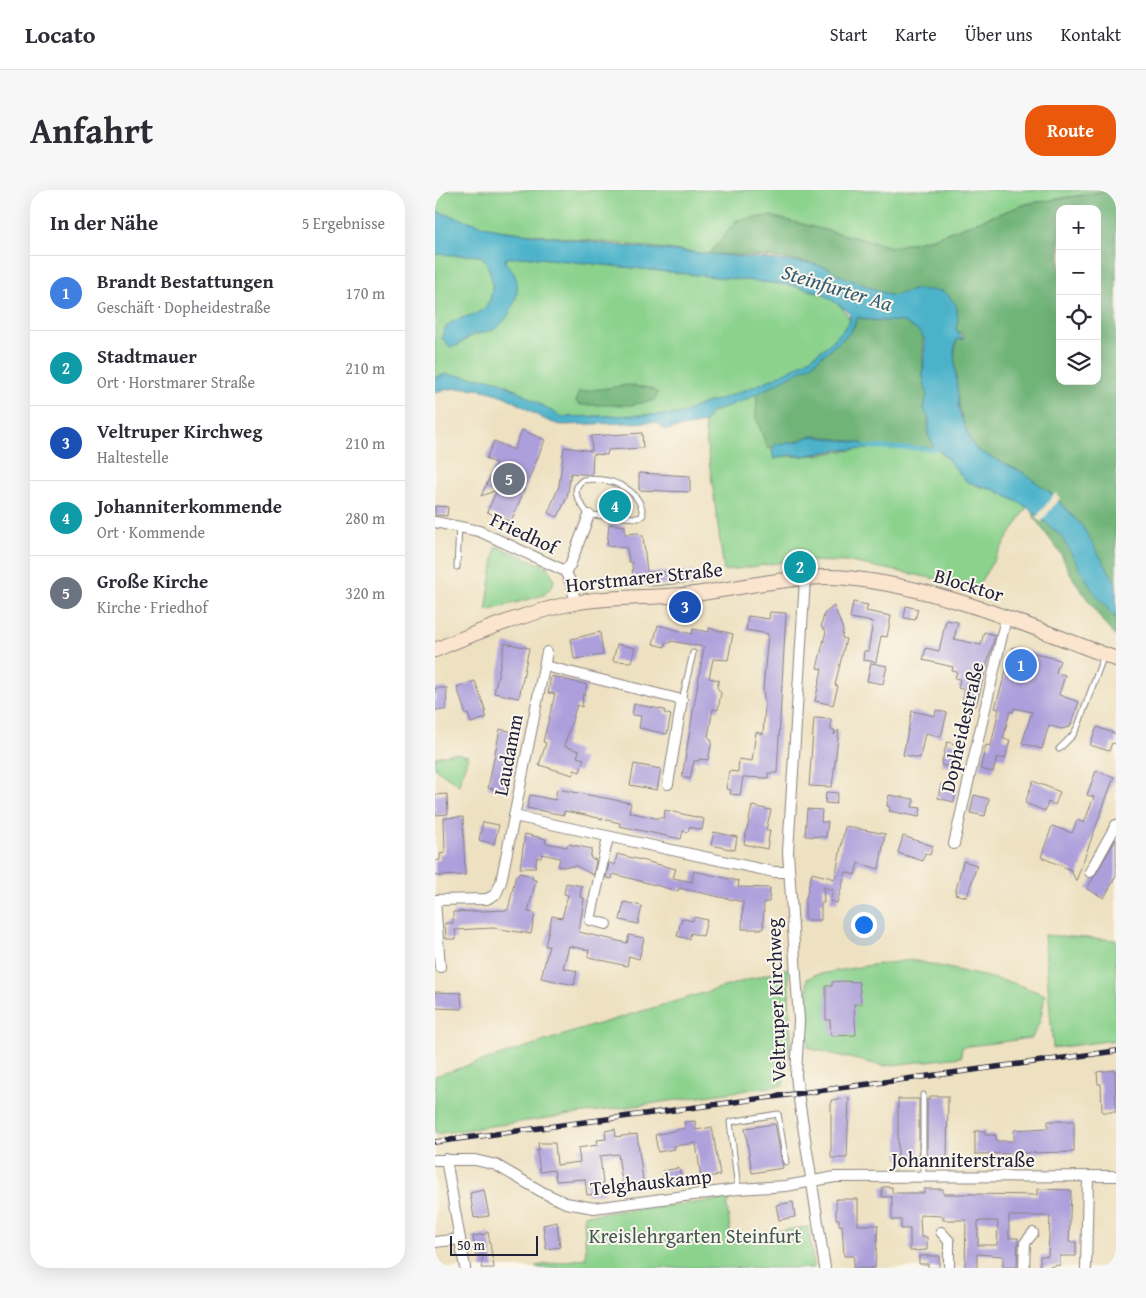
<!DOCTYPE html>
<html lang="de">
<meta charset="utf-8">
<style>
body{margin:0;font-family:"Gentium Book Plus",serif;background:#f7f7f7;color:#2b2b33}
.controls{position:absolute;right:15px;top:15px;display:grid;overflow:hidden;border-radius:10px;box-shadow:0 5px 20px #0002}
.controls button{width:45px;height:45px;display:grid;place-items:center;padding:0;border:0;border-bottom:1px solid #e1e1e2;background:#fff;color:#2b2b33;font:25px sans-serif}
.scale{position:absolute;left:15px;bottom:12px;width:88px;box-sizing:border-box;padding-left:5px;border:2px solid #22223b;border-top:0;font-size:14px;line-height:18px;white-space:nowrap;color:#22223b;-webkit-text-stroke:4px #fbf7ec;paint-order:stroke}
.you{position:absolute;left:428px;top:734px;width:18px;height:18px;margin:-12px;border:4px solid #fff;border-radius:50%;background:#1a73e8;box-shadow:0 0 0 8px #1a73e833}
.badge{display:grid;place-items:center;width:32px;height:32px;border-radius:50%;background:#ea580c;color:#fff;font-size:16px;font-weight:700}
.pin{position:absolute;translate:-50% -50%;border:2px solid #fff;box-shadow:0 1px 5px #0006}
.list{margin:0;padding:0;list-style:none}
h2{display:flex;justify-content:space-between;align-items:center;height:65px;margin:0;padding:0 20px;font-size:21px}
h2 small{font-size:16px;font-weight:400;color:#7c7c81}
.list li{display:grid;grid-template-columns:32px 1fr auto;gap:15px;align-items:center;box-sizing:border-box;height:75px;padding:0 20px;border-top:1px solid #e1e1e2}
.list b{display:block;font-size:19px;white-space:nowrap}
.list p{margin:0;font-size:16px;white-space:nowrap;color:#7c7c81}
.list em{font-size:16px;font-style:normal;color:#7c7c81}
.icon{flex:none;width:28px;height:28px;fill:none;stroke:currentColor;stroke-width:2;stroke-linecap:round;stroke-linejoin:round}
.map{position:relative;flex:none;width:681px;height:1078px;overflow:hidden;border-radius:20px}
header{display:flex;align-items:center;gap:30px;box-sizing:border-box;height:70px;padding:0 25px;background:#fff;border-bottom:1px solid #e1e1e2}
header strong{font-size:24px}
nav{display:flex;gap:28px;margin-inline-start:auto;font-size:18px}
.intro{display:flex;align-items:center;justify-content:space-between;box-sizing:border-box;height:120px;padding:0 30px}
h1{margin:0;font-size:35px}
.button{padding:12px 22px;border-radius:20px;background:#ea580c;color:#fff;font-size:18px;font-weight:700}
main{display:flex;gap:30px;padding:0 30px}
aside{flex:1;background:#fff;border-radius:20px;box-shadow:0 5px 20px #0002}
.map>svg:first-child{display:block}
.green{fill:#8bd28d;stroke:#567a64}
.forest{fill:#70b478;stroke:#496b5a;fill-rule:evenodd}
.water{fill:#4bb2ca;stroke:#366a82}
.pier{fill:#eee1c1}
.lines{fill:none;stroke-linecap:round;stroke-linejoin:round}
.stream{stroke:#4bb2ca;stroke-width:4}
.building{fill:#ac9fdb;fill-rule:evenodd}
.lane-casing{stroke:#88827e;stroke-width:7}
.street-casing{stroke:#88827e;stroke-width:12}
.secondary-casing{stroke:#88827e;stroke-width:16}
.lane{stroke:#fff;stroke-width:5}
.street{stroke:#fff;stroke-width:10}
.secondary{stroke:#fce5cf;stroke-width:14}
.rail-casing{stroke:#22223b;stroke-width:5.5}
.rail{stroke:#fbf7ec;stroke-width:4;stroke-dasharray:11;stroke-linecap:butt}
.labels{text-anchor:middle;stroke-width:4;stroke-linejoin:round;paint-order:stroke}
.street-label{font-size:20px;fill:#22223b;stroke:#fbf7ec}
.park-label{font-size:20px;fill:#425754;stroke:#fbf7ec}
.water-label{font-size:21px;font-style:italic;fill:#325c74;stroke:#fbf7ec}
</style>
<header>
<strong>Locato</strong>
<nav><a>Start</a><a>Karte</a><a>Über uns</a><a>Kontakt</a></nav>
</header>
<div class="intro"><h1>Anfahrt</h1><a class="button">Route</a></div>
<main>
<aside>
<h2>In der Nähe<small>5 Ergebnisse</small></h2>
<ul class="list">
<li><span class="badge" style="background:#3f7fe0">1</span><div><b>Brandt Bestattungen</b><p>Geschäft · Dopheidestraße</p></div><em>170 m</em></li>
<li><span class="badge" style="background:#0f9aa8">2</span><div><b>Stadtmauer</b><p>Ort · Horstmarer Straße</p></div><em>210 m</em></li>
<li><span class="badge" style="background:#1a4fb4">3</span><div><b>Veltruper Kirchweg</b><p>Haltestelle</p></div><em>210 m</em></li>
<li><span class="badge" style="background:#0f9aa8">4</span><div><b>Johanniterkommende</b><p>Ort · Kommende</p></div><em>280 m</em></li>
<li><span class="badge" style="background:#6b7280">5</span><div><b>Große Kirche</b><p>Kirche · Friedhof</p></div><em>320 m</em></li>
</ul>
</aside>
<div class="map">
<svg width="681" height="1078" viewBox="0 0 681 1078">
<rect width="100%" height="100%" fill="#fbf7ec"/>
<filter id="ink" filterUnits="userSpaceOnUse"><feTurbulence type="fractalNoise" baseFrequency=".02" numOctaves="2"/><feDisplacementMap in="SourceGraphic" scale="10" xChannelSelector="R" yChannelSelector="G"/><feConvolveMatrix kernelMatrix="1 2 1 2 8 2 1 2 1" color-interpolation-filters="sRGB"/></filter>
<filter id="wash" filterUnits="userSpaceOnUse"><feTurbulence type="fractalNoise" baseFrequency=".0096" numOctaves="4" result="noise"/><feDisplacementMap in="SourceGraphic" scale="20" xChannelSelector="R" yChannelSelector="G"/><feGaussianBlur stdDeviation="1.12" result="paint"/><feColorMatrix in="noise" values="0 0 0 0 0 0 0 0 0 0 0 0 0 0 0 0 0 1.4 0 .05"/><feComposite in="paint" operator="in"/></filter>
<g filter="url(#wash)">
<rect width="100%" height="100%" fill="#eee1c1"/>
<g class="green">
<path d="M0,0H677L591,14L498,48L457,57L335,26L303,30L274,64L63,40L0,21Z"/>
<path d="M0,64L46,66C58,78 62,106 49,119C37,130 9,124 7,149L22,156L38,145L57,140L77,117L80,105L79,84L70,72L71,68L95,67L356,95C381,103 403,104 415,131C387,171 335,191 291,207C276,213 262,213 249,224L127,227L72,195L6,185L0,188Z"/>
<path d="M322,203L321,228L337,259L340,269C350,265 357,267 367,266C389,265 411,259 433,259L432,257H499L542,296L560,300L592,317L542,397L416,372L355,371L289,381L269,233L275,223Z"/>
<path d="M61,356L113,377L119,389L118,395L109,405L51,421Z"/>
<path d="M19,563L33,566L24,595L0,578V567Z"/>
<path d="M609,745L681,750V850L618,858Z"/>
<path d="M477,770L579,793L610,805L605,831L597,848L527,857L526,867L448,876L373,858L372,789L380,785L429,776Z"/>
<path d="M353,778L356,846L348,895L0,944V886L160,835Z"/>
<path d="M295,1009L292,1016L296,1047L373,1037L379,1078H101V1076L151,1068L149,1025Z"/>
</g>
<g class="forest">
<path d="M681,0V447L671,436L635,384L626,364L600,329L587,282C575,276 550,266 542,259C524,244 515,171 522,149H528V146L521,139C524,125 521,117 513,105L482,99L457,106L399,83C382,67 300,65 274,64L302,30L335,26L457,57L498,48L591,14ZM625,19H662V191H625Z"/>
<path d="M423,127C444,137 471,121 488,145V186L492,204L489,218L494,230L493,244L499,257H432L426,253L383,246L369,248L361,252L347,253L333,259L321,228L322,203L375,176L419,137Z"/>
<path d="M193,195L215,198L223,203L220,210L196,215H146L141,212L143,202Z"/>
</g>
<g class="water">
<path d="M0,21L63,40L187,56L374,73L394,78L399,83L457,106L482,99L506,101L513,105L521,115L523,128L521,139L528,149H522L519,162L524,221L536,252L542,260L587,282L617,304L647,336L681,393V429L657,399L626,346L594,318L560,300L532,292L508,264L500,259L493,244L494,230L489,218L492,204L488,186L490,151L486,143L469,132L435,130L423,127L415,143L375,176L314,208L275,223L269,233L231,240L220,232L127,235C109,232 98,222 82,213C59,199 25,193 0,203V188L11,184L62,190L127,227L249,224C262,213 276,213 291,207C335,191 387,171 415,131L414,122L386,103L356,95L95,67L71,68L70,72C75,78 81,85 82,92C84,109 73,132 58,140C52,142 45,143 39,145C30,147 24,157 15,157L7,148C10,126 33,130 47,120C63,109 58,78 46,66L0,64Z"/>
<path d="M376,246L426,253L434,259L402,260L368,266L355,265L339,269L337,261L340,254L361,252Z"/>
</g>
<path class="pier" d="M620,303L625,308L606,332L601,328Z"/>
<g class="lines">
<path class="stream" d="M429,257L504,259"/>
</g>
<g id="blocks">
<g class="building">
<path d="M87,240L110,250L76,332L52,322L62,300L46,306L61,273L51,269L59,251L79,260Z"/>
<path d="M207,243L208,258L173,260L172,265L158,264L157,285L136,283L132,307L123,327L113,323L124,296L129,257L157,261L156,246Z"/>
<path d="M204,283L255,286V302L204,300Z"/>
<path d="M0,316L13,317L12,326L0,325Z"/>
<path d="M174,334L190,336V344L203,343L208,346L212,382H259L260,392L218,396L198,395L197,372H194L192,358L172,356Z"/>
<path d="M418,412L433,415L431,421L456,426L452,447L446,446L441,472L428,470L429,461H433L438,432L415,428Z"/>
<path d="M399,416L408,440L407,448L411,449L400,495L403,496L398,515L380,511L387,479L382,478L391,441L386,437L389,424Z"/>
<path d="M471,416L483,419L480,430L469,428Z"/>
<path d="M335,422L351,423L342,583H333V588L308,587L305,605L295,604L296,600L291,599L294,581L303,582L304,569L317,571L321,542L328,544L330,516L328,499L333,444L311,440L313,426L334,429Z"/>
<path d="M511,430L523,432L519,449L546,455L549,442L560,445L541,516L527,513L530,500L523,498L525,489L520,488L522,482L517,481L518,477L488,470L491,458L504,461Z"/>
<path d="M223,435L257,444L258,439L274,442V438L298,444L293,470L278,469L274,488L284,490L282,497L286,503L283,520L278,519L273,546L277,551L273,570L264,569V571H259L255,589L247,587L269,457L236,451L235,453L231,452L230,457L218,454Z"/>
<path d="M165,442L168,465L139,469L136,449Z"/>
<path d="M70,453L94,458L84,508L59,503Z"/>
<path d="M182,454L200,458L196,472L178,471Z"/>
<path d="M578,457L625,470L621,483L630,485L624,505L644,512L635,537L626,539L614,535L607,559L587,553L597,522L579,518L578,522L575,521L568,549L575,550L570,569L562,567L558,582L545,579L551,555L556,556L564,519L560,518Z"/>
<path d="M436,473L452,476L448,494L432,491Z"/>
<path d="M116,486L152,495L150,505L148,504L147,517L142,515L129,556L144,561L142,567L149,569L145,582L139,580L138,585L104,575L111,553L108,552L120,504L113,503Z"/>
<path d="M40,491L50,519L51,528L36,533L33,524L31,525L22,497Z"/>
<path d="M0,498H12L11,520H0Z"/>
<path d="M199,514L230,520L229,523L236,525L232,544L204,538L206,526L197,525Z"/>
<path d="M501,520L512,523L506,547L490,543L485,568L468,565L477,521L500,526Z"/>
<path d="M379,528L396,529V540H400L399,545L404,540L397,597L374,596Z"/>
<path d="M662,537L681,544V554L677,553L674,561L655,555Z"/>
<path d="M65,539L82,543L69,601L53,598Z"/>
<path d="M512,552L528,556L524,570L517,569L514,577L506,575Z"/>
<path d="M199,574L226,579L222,600L195,595Z"/>
<path d="M661,581L679,587L641,691L636,680L606,667L617,636L637,643L642,630L649,633L659,607L652,605Z"/>
<path d="M598,591L625,602L620,615L613,612L610,621L590,613Z"/>
<path d="M506,594L522,598L519,612L503,608Z"/>
<path d="M122,599L196,613L194,622L220,628H229L230,620L269,629L267,640L254,637L253,642L248,641L246,649L184,636L185,633L146,624L129,621V625L92,618L95,605L120,610Z"/>
<path d="M391,602L403,603L401,614L390,613Z"/>
<path d="M12,604L13,624L0,625V605Z"/>
<path d="M454,605L479,609L477,617L486,618L484,627L454,621L455,617L452,616Z"/>
<path d="M539,605L554,609L550,626L535,623Z"/>
<path d="M317,616L336,620L331,640H335L332,659L309,654Z"/>
<path d="M372,619L387,620L386,632H393L391,647L370,646Z"/>
<path d="M28,627L30,685L0,686V671L5,670V664L10,663L9,628Z"/>
<path d="M48,632L64,635L59,654L44,650Z"/>
<path d="M410,636L450,644L444,679L423,673L420,685L411,682L402,713L395,711L398,700L388,697L389,713H386V730H370V712L377,683L400,689Z"/>
<path d="M279,642L302,647L300,660L276,655Z"/>
<path d="M90,644L111,649L110,653L132,657L133,654L157,659L155,668L161,670L158,685L141,676L123,677L125,668L107,664L106,668L102,667L100,678H85Z"/>
<path d="M468,646L498,656L495,665L490,663L488,671L463,663Z"/>
<path d="M681,649V686L669,708L652,699Z"/>
<path d="M182,664L241,679L238,688L257,692L259,681L304,691L303,697L335,698L334,712H329L328,739H307L308,712L244,698L243,701L178,684L177,689L171,688L174,673L180,675Z"/>
<path d="M528,671L542,675L532,707L520,704Z"/>
<path d="M84,683L98,686L97,689L101,690L93,722L100,723L96,744L59,738L20,740L21,749H11L10,733H18V722L73,720L81,685L83,686Z"/>
<path d="M131,693L147,696L145,707L149,708L144,742L192,753L194,745L209,748L204,769L194,766L192,776L153,767L154,760L134,756L128,778L142,781L139,795L106,788L114,756H110L117,726L127,728L133,705L129,704Z"/>
<path d="M189,712L207,716L203,734L185,730Z"/>
<path d="M259,727L272,730L268,746L256,743L254,749L242,746L247,728L258,731Z"/>
<path d="M407,791L424,792L426,814H419L421,845L396,846L395,830H391V796H397V792Z"/>
<path d="M0,802L26,803L27,819L0,818Z"/>
<path d="M680,880L681,922H667L666,894H663L662,882Z"/>
<path d="M495,906H513L512,969H492V909H495Z"/>
<path d="M414,908L412,968H396V910Z"/>
<rect x="463" y="909" width="21" height="60"/>
<path d="M260,931L261,940L277,937L285,985L266,988L261,953L239,956L240,959L223,962L220,945L250,938L249,932Z"/>
<path d="M613,931H639V962L540,964V941H550V945H561V951H579V940L613,938Z"/>
<path d="M340,934L348,978L317,983L310,938Z"/>
<path d="M180,939L181,947L202,944L208,991H205L206,997L188,999L183,964L165,966L169,1003L152,1005L150,989L121,991L119,980L105,982L102,960H104L103,953H120L122,975L145,972L143,958L163,955L162,950L171,949L170,941Z"/>
<path d="M244,978L247,994L229,996L227,981Z"/>
<path d="M447,997H457V1003H489V999H508V1004H534L602,1005V999L636,1000L634,1052H641V1066H625V1075L605,1078V1066H613L615,1026H574V1048H583L582,1077H568V1066L542,1064V1078H530L531,1030H508V1026L485,1025L486,1047H492V1060L475,1061V1039H466V1030H457V1007H447ZM543,1031H563L562,1055H543Z"/>
<path d="M49,1000L54,1026L39,1028L35,1003Z"/>
<path d="M401,1009H423V1035H443L440,1078H418L419,1066H409L407,1035H404V1029H401Z"/>
<path d="M358,1012L360,1027L344,1030L341,1015Z"/>
<path d="M122,1032L125,1057L111,1059L108,1035Z"/>
<path d="M51,1042H53L59,1078H46L48,1065L41,1066L38,1046L51,1044Z"/>
<path d="M484,1066H504V1078H493V1074H484Z"/>
</g>
</g>
</g>
<g filter="url(#ink)">
<use href="#blocks" fill-opacity="0" stroke="#88827e" stroke-width="1"/>
<g class="lines">
<defs>
<g id="lane">
<path d="M148,290C172,287 205,296 208,325L204,328L154,325C146,314 133,300 148,290Z"/>
<path d="M22,377L24,336"/>
<path d="M247,510L258,463"/>
<path d="M624,559L638,545L643,536L669,465"/>
<path d="M488,905V987"/>
<path d="M303,999L295,932L343,924L351,972"/>
</g>
<g id="street">
<path d="M0,332L44,341L130,381L137,395L140,412"/>
<path d="M130,381L135,375L154,325"/>
<path d="M370,389L353,662L364,831L361,885L363,903L390,1078"/>
<path d="M110,476L247,510L233,594"/>
<path d="M79,626L339,682H353"/>
<path d="M519,654L571,428"/>
<path d="M655,682L681,635"/>
<path d="M0,710L52,709L61,704L66,692L112,462"/>
<path d="M0,710L5,777"/>
<path d="M171,734L155,730L173,647"/>
<path d="M11,969L30,1078"/>
<path d="M0,970H40L61,975L109,1003L131,1013L159,1018L303,999L351,996L400,987L681,986"/>
<path d="M506,1042L514,1051V1078"/>
<path d="M0,1052L25,1049"/>
<path d="M589,1078L590,1053L598,1043"/>
<path d="M651,1078L653,987"/>
</g>
<path id="secondary" d="M0,460C44,441 92,422 139,413C181,405 225,409 267,403C316,396 373,382 421,389C512,400 596,437 681,469"/>
</defs>
<use href="#lane" class="lane-casing"/>
<use href="#street" class="street-casing"/>
<use href="#secondary" class="secondary-casing"/>
<use href="#lane" class="lane"/>
<use href="#street" class="street"/>
<use href="#secondary" class="secondary"/>
<defs>
<path id="rail" d="M0,952L681,861"/>
</defs>
<use href="#rail" class="rail-casing"/>
<use href="#rail" class="rail"/>
</g>
</g>
<g class="labels">
<g class="street-label">
<text transform="translate(89 343) rotate(25)" y="7">Friedhof</text>
<text transform="translate(209 387) rotate(-6)" y="7">Horstmarer Straße</text>
<text transform="translate(534 395) rotate(17)" y="7">Blocktor</text>
<text transform="translate(527 537) rotate(-77)" y="7">Dopheidestraße</text>
<text transform="translate(73 565) rotate(-79)" y="7">Laudamm</text>
<text transform="translate(341 810) rotate(-92)" y="7">Veltruper Kirchweg</text>
<text x="528" y="977">Johanniterstraße</text>
<text transform="translate(216 992) rotate(-6)" y="7">Telghauskamp</text>
</g>
<g class="park-label">
<text x="260" y="1053">Kreislehrgarten Steinfurt</text>
</g>
<g class="water-label">
<text transform="translate(402 98) rotate(17)" y="7">Steinfurter Aa</text>
</g>
</g>
</svg>
<div class="controls">
<button>+</button>
<button>−</button>
<button><svg class="icon" aria-label="locate" viewBox="0 0 24 24"><circle cx="12" cy="12" r="6"/><path d="M12 2v4M12 18v4M2 12h4M18 12h4"/></svg></button>
<button><svg class="icon" aria-label="layers" viewBox="0 0 24 24"><path d="M12 4l9 5-9 5-9-5zM3 14l9 5 9-5"/></svg></button>
</div>
<div class="scale">50 m</div>
<div class="you"></div>
<div class="pin badge" style="left:586px;top:475px;background:#3f7fe0">1</div>
<div class="pin badge" style="left:365px;top:377px;background:#0f9aa8">2</div>
<div class="pin badge" style="left:250px;top:417px;background:#1a4fb4">3</div>
<div class="pin badge" style="left:180px;top:316px;background:#0f9aa8">4</div>
<div class="pin badge" style="left:74px;top:289px;background:#6b7280">5</div>
</div>
</main>
